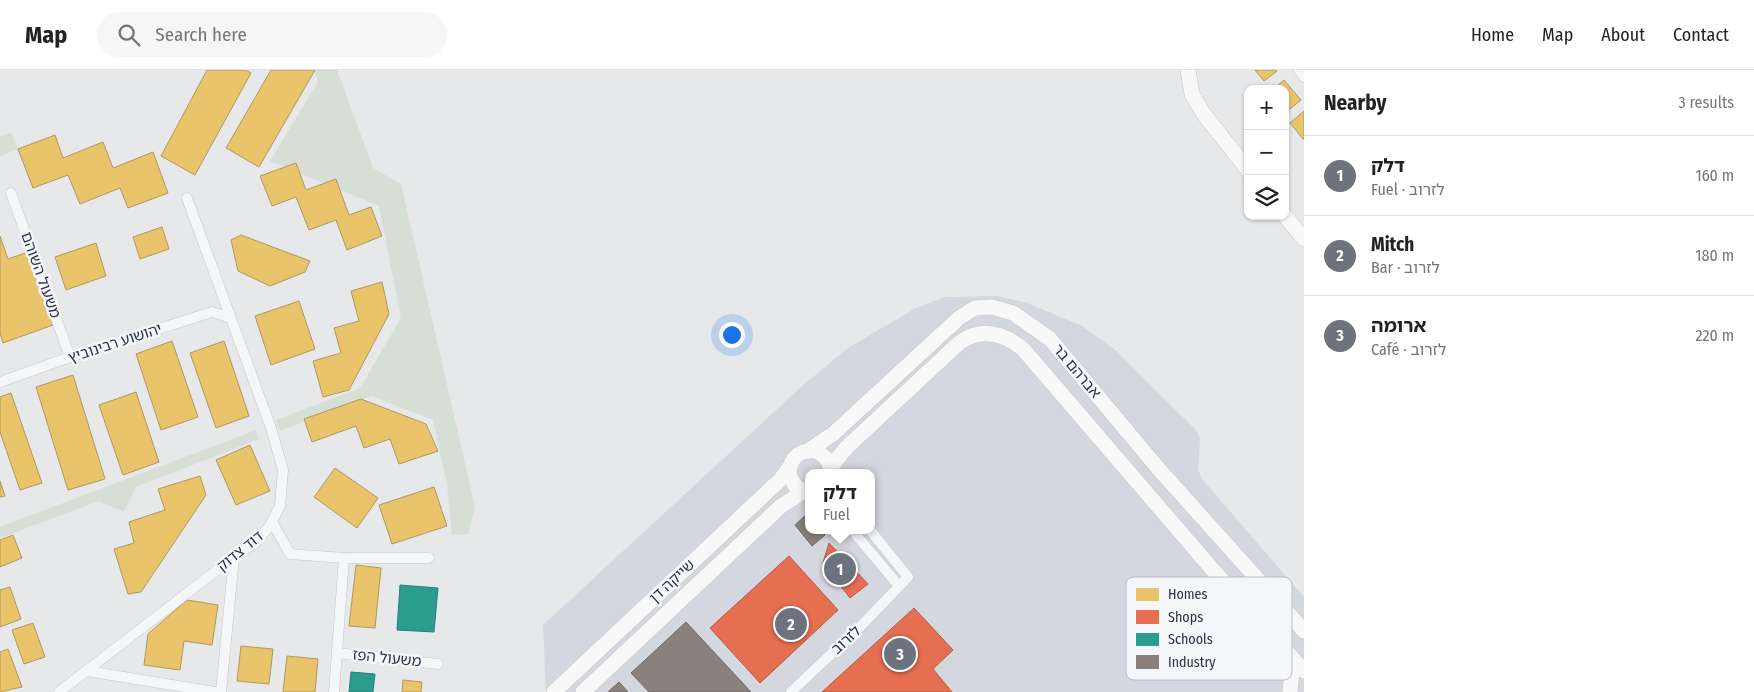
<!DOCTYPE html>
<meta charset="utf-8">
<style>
body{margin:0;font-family:"Fira Sans Condensed","Noto Sans Hebrew",sans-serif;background:#f6f6f6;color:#222}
.controls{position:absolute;right:15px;top:15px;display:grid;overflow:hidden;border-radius:10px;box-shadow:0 1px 4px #0004}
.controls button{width:45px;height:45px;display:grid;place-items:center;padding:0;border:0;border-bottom:1px solid #e0e0e0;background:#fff;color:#222;font:25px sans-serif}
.you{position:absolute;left:731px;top:264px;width:18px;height:18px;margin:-12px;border:4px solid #fff;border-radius:50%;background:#1a73e8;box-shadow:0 0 0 8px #1a73e833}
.badge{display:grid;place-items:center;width:32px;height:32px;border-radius:50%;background:#6c737f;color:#fff;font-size:16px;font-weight:700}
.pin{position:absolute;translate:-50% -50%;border:2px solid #fff;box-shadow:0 1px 5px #0006}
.popup{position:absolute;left:805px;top:399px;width:70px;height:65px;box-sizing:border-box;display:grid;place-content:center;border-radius:10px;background:#fff;filter:drop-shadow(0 1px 4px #0005);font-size:16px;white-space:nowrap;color:#767676}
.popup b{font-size:19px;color:#222}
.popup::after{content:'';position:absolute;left:50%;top:100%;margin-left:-10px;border:10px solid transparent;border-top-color:#fff}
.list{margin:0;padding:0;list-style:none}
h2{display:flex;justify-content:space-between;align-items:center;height:65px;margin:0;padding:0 20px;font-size:21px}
h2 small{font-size:16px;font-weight:400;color:#767676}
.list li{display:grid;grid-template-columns:32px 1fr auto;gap:15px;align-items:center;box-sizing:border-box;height:80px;padding:0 20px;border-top:1px solid #e0e0e0}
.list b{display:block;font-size:19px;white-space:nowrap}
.list p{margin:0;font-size:16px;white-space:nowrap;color:#767676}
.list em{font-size:16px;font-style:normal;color:#767676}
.icon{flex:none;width:28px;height:28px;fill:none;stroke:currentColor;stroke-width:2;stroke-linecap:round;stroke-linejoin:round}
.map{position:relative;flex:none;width:1304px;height:622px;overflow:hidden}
header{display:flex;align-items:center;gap:30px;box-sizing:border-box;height:70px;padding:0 25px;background:#fff;border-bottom:1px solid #e0e0e0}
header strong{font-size:24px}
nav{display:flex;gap:28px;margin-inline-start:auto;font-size:18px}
.search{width:350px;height:45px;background:#f6f6f6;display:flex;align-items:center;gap:12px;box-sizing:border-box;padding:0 18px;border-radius:28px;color:#767676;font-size:19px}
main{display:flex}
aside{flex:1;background:#fff}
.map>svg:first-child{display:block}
.built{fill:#d4d7dd;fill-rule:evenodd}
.green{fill:#d6ded6}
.homes{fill:#e9c46a;stroke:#b0995f}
.shops{fill:#e76f51;stroke:#af5d4d}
.schools{fill:#2a9d8f;stroke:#2a7e79}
.industry{fill:#8a817c;stroke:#6e6a6c}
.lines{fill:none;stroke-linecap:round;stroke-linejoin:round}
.street-casing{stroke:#c4c6c8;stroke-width:11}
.secondary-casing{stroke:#c4c6c8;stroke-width:16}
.street{stroke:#f5f6f7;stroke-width:10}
.secondary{stroke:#f8f8f8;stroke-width:15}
.labels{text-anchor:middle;stroke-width:5;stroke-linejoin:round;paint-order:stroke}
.street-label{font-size:15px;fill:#2b3445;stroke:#f4f6f9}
.key{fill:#f4f6f9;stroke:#b8bcc3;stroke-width:1}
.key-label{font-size:14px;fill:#2b3445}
</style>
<header>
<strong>Map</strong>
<div class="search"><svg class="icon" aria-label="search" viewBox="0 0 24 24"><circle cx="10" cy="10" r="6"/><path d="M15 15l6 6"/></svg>Search here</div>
<nav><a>Home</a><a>Map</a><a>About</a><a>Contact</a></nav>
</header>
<main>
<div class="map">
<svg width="1304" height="622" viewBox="0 0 1304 622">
<rect width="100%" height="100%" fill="#e6e8ea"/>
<path class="built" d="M996,226L1027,233L1082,256L1114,279L1197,361L1200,370L1198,399L1202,409L1304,527V622H546L543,555L801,317L848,278L916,238L944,227ZM809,403H871V460H809Z"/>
<g class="green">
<path d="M314,0H337L373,98L401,114L475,437L468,464L452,465L447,414L433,350L371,326L280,361L276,350L360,318L401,248L379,136L270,91L318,12Z"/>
<path d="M11,63L18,79L0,86V67Z"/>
<path d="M256,360L259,369L136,417L124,442L99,431L0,468V457Z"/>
</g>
<g class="homes">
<path d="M207,0H245L251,3L195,105L161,86Z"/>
<path d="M271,0H315L259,97L226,78Z"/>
<path d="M1255,0H1276L1277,1L1264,11Z"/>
<path d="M1284,10L1301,30L1287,41L1285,39V19H1274Z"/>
<path d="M1304,41V69H1303L1290,53Z"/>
<path d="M55,65L63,88L103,72L113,98L153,82L168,123L128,138L120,118L80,134L68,105L33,118L18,79Z"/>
<path d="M296,93L306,120L336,109L349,145L371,137L382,166L347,180L336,150L309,160L296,127L272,136L260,106Z"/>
<path d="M162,157L169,179L140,189L133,167Z"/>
<path d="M241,165L310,191L305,202L270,216L238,201L231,170Z"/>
<path d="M0,166L8,189L28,182L53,255L3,273L0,263Z"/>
<path d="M96,173L106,206L66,220L55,187Z"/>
<path d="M382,212L389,244L349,320L323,327L313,291L341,283L334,258L359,251L351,221Z"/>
<path d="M299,231L315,279L271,295L255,246Z"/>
<path d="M172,271L198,347L161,360L136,284Z"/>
<path d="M224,271L249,346L216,358L190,283Z"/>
<path d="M73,305L105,409L68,420L36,317Z"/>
<path d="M136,322L159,392L123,405L99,335Z"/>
<path d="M11,323L42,413L20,420L0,362V327Z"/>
<path d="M361,329L426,354L438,381L399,394L390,369L364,378L356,356L312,372L304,349Z"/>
<path d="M250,375L270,421L236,435L216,390Z"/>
<path d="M335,398L378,428L357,458L314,427Z"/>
<path d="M200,406L206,425L141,522L128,524L114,479L134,473L129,452L165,440L158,419Z"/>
<path d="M0,411L5,426L0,427Z"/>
<path d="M434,417L447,456L392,474L379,435Z"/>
<path d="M13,465L22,488L0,497V470Z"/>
<path d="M356,495L381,498L375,558L349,556Z"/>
<path d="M10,517L21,549L0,557V520Z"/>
<path d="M187,530L218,535L212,575L184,571L180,600L144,595L148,564Z"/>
<path d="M33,553L45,587L24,594L12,560Z"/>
<path d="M241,576L273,579L269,614L237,611Z"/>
<path d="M8,579L22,617L0,622V582Z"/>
<path d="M287,586L318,589L315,622H283Z"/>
<path d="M403,610L422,612L421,622H402Z"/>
</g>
<g class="shops">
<path d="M829,473L868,514L850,528L823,493Z"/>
<path d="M789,486L838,540L760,613L710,558Z"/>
<path d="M914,538L953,580L933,599L952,622H822Z"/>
</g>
<g class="schools">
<path d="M400,515L438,518L434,562L397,560Z"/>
<path d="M351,602L375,604L373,622H349Z"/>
</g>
<g class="industry">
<path d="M807,444L809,460H821L825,465L812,476L795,455Z"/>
<path d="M686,552L751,622H649L631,603Z"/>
<path d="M619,612L628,622H608Z"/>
</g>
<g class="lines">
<defs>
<g id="street">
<path d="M1299,0L1304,7"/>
<path d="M11,123L70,287"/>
<path d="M0,312L70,287L212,242L231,248"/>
<path d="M272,452L290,484L344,488L334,622"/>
<path d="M852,460L899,516"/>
<path d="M344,488H429"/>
<path d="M337,583L438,594"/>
<path d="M87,601L215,622"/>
<path d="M59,622L234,487L255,473L269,457L280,436L283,400L271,358L187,128"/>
<path d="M221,622L234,487"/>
<path d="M791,622L861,556L908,507L870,460"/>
</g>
<g id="secondary">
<path d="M1188,0L1192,24L1203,43L1248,100"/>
<path d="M1285,146L1304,169"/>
<path d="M809,380L833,364L959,248L975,238L992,237L1013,243L1050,269L1157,397L1304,561"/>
<path d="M831,397L846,378L959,273C981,257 1003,263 1023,279L1212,499L1304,601"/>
<path d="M809,422L797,418L789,406C789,388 799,379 817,381L828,390L831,403"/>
<path d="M1285,587L1292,600L1290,622"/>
<path d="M554,622L781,409L789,398"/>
<path d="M583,622L781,436L803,422"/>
</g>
</defs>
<use href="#street" class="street-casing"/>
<use href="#secondary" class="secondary-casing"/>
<use href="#street" class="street"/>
<use href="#secondary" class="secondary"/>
</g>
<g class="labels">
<g class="street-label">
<text transform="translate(41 205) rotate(70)" y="5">משעול השוהם</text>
<text transform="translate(115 273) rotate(-18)" y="5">יהושוע רבינוביץ</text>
<text transform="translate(1077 301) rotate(50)" y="5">אברהם בר</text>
<text transform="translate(240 481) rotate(-39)" y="5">דוד צדוק</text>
<text transform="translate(672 511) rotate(-43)" y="5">שייקה דן</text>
<text transform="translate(846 570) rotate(-43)" y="5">לזרוב</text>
<text transform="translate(387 588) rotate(6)" y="5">משעול הפז</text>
</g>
</g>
<rect x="1126" y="507" width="166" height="103" rx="8" class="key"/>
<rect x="1136" y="518" width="23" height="13" fill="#e9c46a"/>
<rect x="1136" y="540" width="23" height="14" fill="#e76f51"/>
<rect x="1136" y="563" width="23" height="13" fill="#2a9d8f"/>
<rect x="1136" y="585" width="23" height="14" fill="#8a817c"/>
<g class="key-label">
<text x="1168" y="529">Homes</text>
<text x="1168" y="552">Shops</text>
<text x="1168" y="574">Schools</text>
<text x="1168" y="597">Industry</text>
</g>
</svg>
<div class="controls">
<button>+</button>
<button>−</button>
<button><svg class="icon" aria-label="layers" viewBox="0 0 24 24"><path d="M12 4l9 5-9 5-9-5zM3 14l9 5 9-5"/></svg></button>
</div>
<div class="you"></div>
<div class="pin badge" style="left:840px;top:499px">1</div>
<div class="popup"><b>דלק</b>Fuel</div>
<div class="pin badge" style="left:791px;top:554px">2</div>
<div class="pin badge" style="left:900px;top:584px">3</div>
</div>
<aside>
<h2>Nearby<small>3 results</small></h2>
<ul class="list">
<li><span class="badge">1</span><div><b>דלק</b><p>Fuel · לזרוב</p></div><em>160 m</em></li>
<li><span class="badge">2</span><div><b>Mitch</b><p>Bar · לזרוב</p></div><em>180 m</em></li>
<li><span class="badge">3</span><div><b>ארומה</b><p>Café · לזרוב</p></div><em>220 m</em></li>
</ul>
</aside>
</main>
